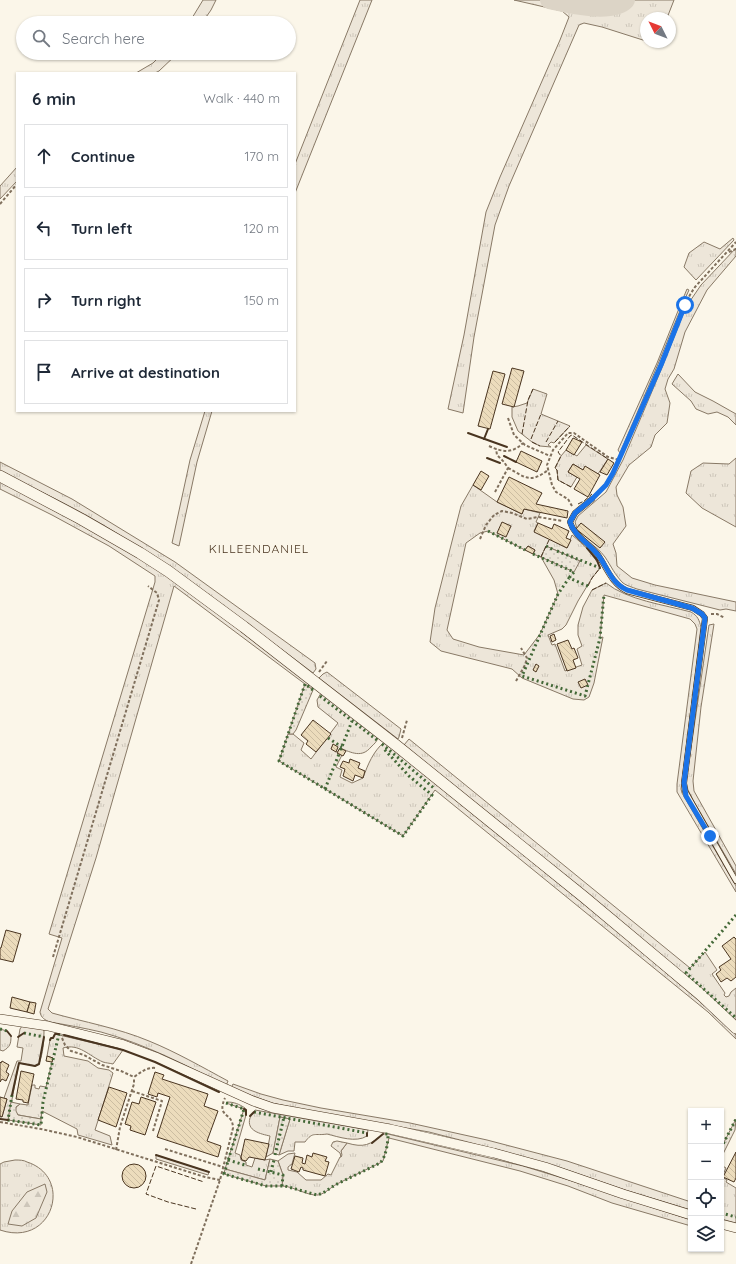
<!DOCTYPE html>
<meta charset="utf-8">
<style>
body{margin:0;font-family:Quicksand,sans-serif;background:#f6f6f7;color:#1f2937}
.controls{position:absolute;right:12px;bottom:12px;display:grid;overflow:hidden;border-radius:0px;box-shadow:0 1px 3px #0004}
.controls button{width:36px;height:36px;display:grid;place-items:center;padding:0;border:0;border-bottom:1px solid #e0e1e3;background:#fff;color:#1f2937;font:20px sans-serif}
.compass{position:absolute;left:640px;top:12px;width:36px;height:36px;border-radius:50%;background:#fff;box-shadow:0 1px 3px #0004;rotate:312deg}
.stop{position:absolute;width:12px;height:12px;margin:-9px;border:3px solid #1a73e8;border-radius:50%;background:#fff}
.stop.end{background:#1a73e8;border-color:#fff;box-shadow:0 1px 4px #0008}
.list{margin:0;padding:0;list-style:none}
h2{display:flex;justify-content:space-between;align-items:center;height:52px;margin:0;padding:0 16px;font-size:17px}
h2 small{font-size:13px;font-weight:400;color:#747a83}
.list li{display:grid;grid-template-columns:26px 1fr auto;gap:12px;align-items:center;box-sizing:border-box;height:64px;margin:0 8px 8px;padding:0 8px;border:1px solid #e0e1e3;border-radius:0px}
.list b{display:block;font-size:15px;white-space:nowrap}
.list em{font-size:13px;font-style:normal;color:#747a83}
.icon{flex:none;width:22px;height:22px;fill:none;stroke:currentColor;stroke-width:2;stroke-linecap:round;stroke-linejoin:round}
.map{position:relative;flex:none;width:736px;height:1264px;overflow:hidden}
.search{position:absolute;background:#fff;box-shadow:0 1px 3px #0004;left:16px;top:16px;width:280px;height:44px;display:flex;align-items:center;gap:10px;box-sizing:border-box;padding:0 14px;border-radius:22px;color:#747a83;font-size:15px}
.panel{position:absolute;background:#fff;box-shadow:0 1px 3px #0004;left:16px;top:72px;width:280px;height:340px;border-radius:0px}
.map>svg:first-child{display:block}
.grass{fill:url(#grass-tufts);stroke:#887966;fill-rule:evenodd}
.forest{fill:url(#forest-firs);stroke:#887966}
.garden{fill:url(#garden-dots);stroke:#887966}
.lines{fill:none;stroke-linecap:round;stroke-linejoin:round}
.river{stroke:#dcd4c6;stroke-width:18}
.building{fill:url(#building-back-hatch);stroke:#4a3520}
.service-casing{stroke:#4a3520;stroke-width:6}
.minor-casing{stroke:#4a3520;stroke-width:10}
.tertiary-casing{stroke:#4a3520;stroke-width:12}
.path{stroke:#7f6f5c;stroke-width:2;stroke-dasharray:3 2;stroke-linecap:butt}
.service{stroke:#fbf6e9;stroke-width:4.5}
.minor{stroke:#fbf6e9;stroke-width:9}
.tertiary{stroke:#fbf6e9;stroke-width:11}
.hedge{stroke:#436837;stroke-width:3;stroke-dasharray:2 3;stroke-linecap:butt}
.fence{stroke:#4a3520;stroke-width:1;stroke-dasharray:5 2;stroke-linecap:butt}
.wall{stroke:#4a3520;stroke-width:2}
.route{stroke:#1a73e8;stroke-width:5}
.labels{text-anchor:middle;stroke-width:3;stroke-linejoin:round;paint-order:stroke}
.quarter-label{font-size:12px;letter-spacing:1px;fill:#4a3520;stroke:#fbf6e9}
</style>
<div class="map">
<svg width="736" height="1264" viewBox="0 0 736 1264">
<defs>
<pattern id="grass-tufts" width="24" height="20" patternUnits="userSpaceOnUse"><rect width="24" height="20" fill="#ede6d9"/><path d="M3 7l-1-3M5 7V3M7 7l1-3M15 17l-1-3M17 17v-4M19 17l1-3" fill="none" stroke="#cdc6ba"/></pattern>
<pattern id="forest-firs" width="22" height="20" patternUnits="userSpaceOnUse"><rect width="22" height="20" fill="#ede6d9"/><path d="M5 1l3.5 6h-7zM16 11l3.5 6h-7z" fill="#cdc6ba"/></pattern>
<pattern id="garden-dots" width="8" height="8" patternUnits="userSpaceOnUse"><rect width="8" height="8" fill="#ede6d9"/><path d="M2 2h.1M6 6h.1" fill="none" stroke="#cdc6ba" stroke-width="1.8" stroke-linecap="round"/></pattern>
<pattern id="building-back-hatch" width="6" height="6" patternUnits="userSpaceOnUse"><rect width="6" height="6" fill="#ecdcbc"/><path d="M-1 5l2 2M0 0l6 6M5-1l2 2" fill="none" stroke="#ccbda1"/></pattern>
</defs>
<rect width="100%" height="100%" fill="#fbf6e9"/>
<g class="grass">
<path d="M203,0H216L211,10L202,23H189Z"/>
<path d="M360,0H372L295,193V164Z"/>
<path d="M514,0H587L597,2L605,0H674L667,18H646V41L602,27L584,23L579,25L509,186L495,225L474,337L463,413L448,409L464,335L486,212L500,177L560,40L569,17L562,11Z"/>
<path d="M163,53H178L159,71L155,73H136L153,63Z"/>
<path d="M17,167V181L0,199V186Z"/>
<path d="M733,238L734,240L696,280L684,267L689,253L704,242L720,249Z"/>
<path d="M736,248V256L707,290L685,332L674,369L668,379L665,389L670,403L667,423L655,435L651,447L629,465L616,487L617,495L623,507L626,526L613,544L616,553L617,566L632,578L655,585L736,602V611L726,609L720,610L637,589C632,587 627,586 623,583C615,575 611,566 605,557C596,544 578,539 575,522L578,516L606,492L623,460L661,370L686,307L701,285Z"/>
<path d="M687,289L689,290L684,301L658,364L620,453L618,450L657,363L682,301Z"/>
<path d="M678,374L695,392L713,401L736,414V425L728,417L717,412L708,414L696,409L691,401L672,384Z"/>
<path d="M533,389L547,394L541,414L570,426L554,443L551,442L548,445L551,447L540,446L532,442L518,431L512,417V407L518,406L527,403Z"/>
<path d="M205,411H212L197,462L179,546L172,543L190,460Z"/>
<path d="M586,445L608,459L598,474L585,467L583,470L573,464L568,472L577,477L571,487L558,480L557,470L555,468L561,456L566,450L577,456Z"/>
<path d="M736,458V527L702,508L686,493L691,471L703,463L729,464Z"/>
<path d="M0,462L72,499L175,562L315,663L316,669L313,673C250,625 185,578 118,534C80,510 40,491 0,472Z"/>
<path d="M0,481L113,542L175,581L311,685L313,690L174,586L96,858L48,1009L52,1013C84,1022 118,1028 149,1041C176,1052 202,1067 228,1081L226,1086C186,1065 145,1044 101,1032C84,1028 67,1025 50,1022C45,1020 41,1018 40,1012L62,938L49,934L155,582V576L109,546L52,515L0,489Z"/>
<path d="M473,485L497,502L522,514L524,509L540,513L536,522L538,523L534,531L567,548L572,535C584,545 594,554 600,568L592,578L578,601L566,625L562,629L548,635L552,645L555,644L565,671L582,665L577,649L582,646L578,635V625L583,607L592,590L606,583C627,600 665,605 691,612C698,616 699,620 701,627L681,789L682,793L736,886V892L677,792V784L697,629L695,624L690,619L604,595L600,638L603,637L594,683L589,697L584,700L573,699L522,678L512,669L441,651L430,642L435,608L461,506ZM488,531L525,550L528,546L535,550L533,554L541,557L554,580L558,594L540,634L524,655L479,647L453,639L447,630L466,543L480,533ZM546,546L580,561L541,557Z"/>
<path d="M714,624L701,707L693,781L694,791L736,866V874L693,800L688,790L686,782L709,625Z"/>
<path d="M327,672L401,729L399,737L398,739L319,678L323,674Z"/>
<path d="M321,693L378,737C377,742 374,744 371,747C362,758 352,753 340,748L337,753L342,755L336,767L342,770L340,777L352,783L363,778C368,764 373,752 384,742L616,930L719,1018L736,1035V1039L708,1012L435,790L403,836L279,761L288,734H293L304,743L301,750L311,759L338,723L318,707L317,700Z"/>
<path d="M409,739L690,968L705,952L717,970L712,974L725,993L724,995L726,997L729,996L731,992L736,988V1022L404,745Z"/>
<path d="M22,1026L42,1029L44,1030C44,1042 43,1053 39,1064L35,1066L19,1063L8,1120L0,1119V1116L2,1117L7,1099L4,1098L17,1061H21L23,1048L17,1047L20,1029Z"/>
<path d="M0,1029L7,1031L11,1036C11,1044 10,1047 3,1051L0,1050Z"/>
<path d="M55,1034L123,1050L113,1064C109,1063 106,1063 103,1062C89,1056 79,1043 63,1048L64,1056L88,1061L98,1068L109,1070L113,1073L95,1130L110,1136L112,1145L78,1135L77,1129L42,1111L41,1119L18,1115L15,1111L16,1107L20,1104L28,1105L32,1085H35V1088L39,1089L40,1086L46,1087L53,1058L47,1056L50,1040L51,1038H53Z"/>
<path d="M233,1084L261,1094L283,1100L321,1108L410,1123L487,1140L567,1161L691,1202V1210L625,1190L564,1169L495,1149L429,1132L305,1110L272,1103L231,1088Z"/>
<path d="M227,1102C234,1102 239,1104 245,1108L246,1115L235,1153L240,1155L241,1160L246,1162V1165L252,1167L255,1158L265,1160L270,1159L265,1180L225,1169L244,1109L226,1103Z"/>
<path d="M255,1110L368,1130L367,1136C356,1143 339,1137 327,1134C315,1136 313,1131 305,1142H295L294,1151H288L279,1155L290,1119L280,1117L273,1153L266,1157L270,1136C261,1134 246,1131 250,1118C251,1115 254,1113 255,1110Z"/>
<path d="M383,1134H388L523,1166L569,1180L691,1220V1226L612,1203L568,1186L520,1171L389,1138L383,1161L380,1163C365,1170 351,1177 337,1184C331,1187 325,1194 318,1195C307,1196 293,1186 282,1186L283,1175L278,1161L288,1154L295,1153L292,1164L288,1167V1170L297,1172L306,1180H321L328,1174L331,1175L340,1157H341V1151L347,1143C364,1148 370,1145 383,1134Z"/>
<path d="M156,1155L209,1172L208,1175L156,1159Z"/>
<path d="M15,1160C19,1160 24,1160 27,1162C74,1177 53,1248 0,1230V1164L4,1162Z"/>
<path d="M721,1165L726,1168L722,1177L727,1180L726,1182L736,1188V1223L721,1219Z"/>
</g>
<path class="forest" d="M45,1184L47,1192L36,1218L22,1226L8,1224L12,1211L27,1192Z"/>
<g class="garden">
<path d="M546,546L580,561L574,572L541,557Z"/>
<path d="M305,684L313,690L296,730L293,734H288Z"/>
<path d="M11,1102L20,1104L16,1107V1111L18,1115L41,1119V1125L8,1120Z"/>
<path d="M280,1117L290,1119L279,1155L273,1153Z"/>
<path d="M736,1119L735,1130L721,1158V1148Z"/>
<path d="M337,1141L347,1143L341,1151L342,1155L341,1157L340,1153L331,1146L333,1142Z"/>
<path d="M270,1159L278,1161L283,1175L282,1186H266L224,1174L225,1169L265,1180Z"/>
</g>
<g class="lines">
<path class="river" d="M549,0C567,4 613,15 626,0"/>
</g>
<g class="building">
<path d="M512,368L524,371L514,407L502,404Z"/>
<path d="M493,371L505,374L490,429L478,426Z"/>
<path d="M573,438L582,442L574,455L566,450Z"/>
<path d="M521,451L542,461L537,472L516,462Z"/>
<path d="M608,459L614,463L607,475L600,472Z"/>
<path d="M573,464L583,470L585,466L600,475L588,497L574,489L580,479L568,472Z"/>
<path d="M481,471L489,476L481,490L473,485Z"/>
<path d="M509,477L542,493L536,504L568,511L567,518L524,509L522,514L497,502Z"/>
<path d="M502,522L511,526L506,537L497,533Z"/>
<path d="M538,523L552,529L554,524L569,531L566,538L571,540L567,548L534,532Z"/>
<path d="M581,523L605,542L600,548L576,529Z"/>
<path d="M528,546L535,550L533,554L525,550Z"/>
<path d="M554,634L556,640L552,642L550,636Z"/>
<path d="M568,640L572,649L574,648L578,658L573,660L576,668L567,671L557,644Z"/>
<path d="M536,664L539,666L536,672L533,670Z"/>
<path d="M585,679L588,685L581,688L578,682Z"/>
<path d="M313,720L331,734L316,752L306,744L308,741L301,735Z"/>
<path d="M333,744L338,747L336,752L331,749Z"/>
<path d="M340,748L346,751L343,756L337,753Z"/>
<path d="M350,759L360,763L358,768L365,771L363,778L355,775L353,781L343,776L345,769L340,767L343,761L349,763Z"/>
<path d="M6,930L21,934L13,962L0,959V948H1Z"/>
<path d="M734,937L736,939V977L731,981L727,978L721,982L716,974L721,970L719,967L731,959L722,946Z"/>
<path d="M12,997L30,1002L27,1012L10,1008Z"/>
<path d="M30,1002L36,1003L34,1014L27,1012Z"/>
<path d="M47,1056L53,1058L52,1062L46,1061Z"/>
<path d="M2,1061L9,1065L6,1072L9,1074L6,1081L2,1079L0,1082V1062L1,1063Z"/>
<path d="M21,1071L34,1074L28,1103L23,1102V1100L16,1099Z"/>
<path d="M155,1072L164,1075L162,1079L208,1094L204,1106L218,1111L207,1141L221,1146L218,1157L157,1137L170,1097L158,1093L157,1097L148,1094Z"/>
<path d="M109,1087L127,1093L116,1127L98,1120Z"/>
<path d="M0,1097L7,1099L2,1117L0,1116Z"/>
<path d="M141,1097L156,1102L145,1135L130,1130L131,1126L125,1124L132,1102L139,1104Z"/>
<path d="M245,1139L269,1144L265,1160L249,1157L246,1161L242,1160L241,1157Z"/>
<path d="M736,1152V1178L734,1182L723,1177Z"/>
<path d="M313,1153L327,1157L325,1161L329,1162L325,1176L303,1170V1168L301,1167L299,1172L291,1169L295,1156L303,1158L302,1163L305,1164L307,1155L312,1157Z"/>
<circle cx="134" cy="1176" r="12"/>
</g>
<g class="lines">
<defs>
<path id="service" d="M592,499L575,513L570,522C574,536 589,543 598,555C607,568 611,583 627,591L693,608L702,614L705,618L684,783L685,791L736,881"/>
<g id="minor">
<path d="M0,1019L48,1026L121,1044L158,1058L253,1101L273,1108L390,1129L494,1153L545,1167L623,1194L691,1215"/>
<path d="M721,1224L736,1228"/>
</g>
<path id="tertiary" d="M0,476L81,519L140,553L168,571L244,627L397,746L584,897L700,994L736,1028"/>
</defs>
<use href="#service" class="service-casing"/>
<use href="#minor" class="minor-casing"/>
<use href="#tertiary" class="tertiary-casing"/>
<g class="path">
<path d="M0,204L17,184"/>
<path d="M729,252L736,249"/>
<path d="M508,418L514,435L525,445L550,456"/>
<path d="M489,446C502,452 512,454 523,443"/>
<path d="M508,468C525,477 530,484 548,470"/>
<path d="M495,492L508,468L504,462L497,455L496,449"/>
<path d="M596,495C615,475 624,449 635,423C647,396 659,369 670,342C677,323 684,303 695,287L736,242"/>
<path d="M572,506L568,499L556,492L552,485L547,465L553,450L568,433H574L608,457L619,460"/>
<path d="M480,539L486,525L494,515L502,511L512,513L527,519L538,517L563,521"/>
<path d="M711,614H717L725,618"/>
<path d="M319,672L327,661"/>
<path d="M516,681L525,665L527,658L521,648"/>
<path d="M402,738L407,720"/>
<path d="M53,957L159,600L157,593L148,586"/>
<path d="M62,1038L65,1045L71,1051L84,1055L102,1065L121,1071L134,1077C141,1072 147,1067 156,1068"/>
<path d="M132,1091L162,1101L153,1131"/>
<path d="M0,1122L41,1129L77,1137L205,1177L220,1180"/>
<path d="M165,1149L223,1167"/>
<path d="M116,1150L120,1127L134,1084V1078"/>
<path d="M191,1264L220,1180L233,1128C233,1112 216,1118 225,1098"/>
</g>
<use href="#service" class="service"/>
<use href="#minor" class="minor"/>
<use href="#tertiary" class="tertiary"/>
<g class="hedge">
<path d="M488,531L525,550"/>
<path d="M546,546L554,550"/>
<path d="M557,551L600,568"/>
<path d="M533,554L574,572L569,578"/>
<path d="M588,586L569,578L558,594L522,676L585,696L600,638L604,594"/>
<path d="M313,690L305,684L279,761L403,836L432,795L409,776L384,749"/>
<path d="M320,696L377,740"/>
<path d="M328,738L342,747"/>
<path d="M382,744L435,789"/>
<path d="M340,748L341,749L352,721"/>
<path d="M325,789L339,754L337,753"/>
<path d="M736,915L686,973L736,1018"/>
<path d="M0,1029L7,1031"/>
<path d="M24,1033L44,1037"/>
<path d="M12,1095L8,1120L41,1125L43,1102L59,1034"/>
<path d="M226,1103L244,1109L224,1174L266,1186H285L317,1195L323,1193L335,1185L380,1163C386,1157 388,1143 388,1134H383"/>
<path d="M254,1112L367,1133"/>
<path d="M721,1148L736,1119"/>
<path d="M275,1155L284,1117"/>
<path d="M228,1160L245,1165"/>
<path d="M258,1169L283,1175L282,1186"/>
<path d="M271,1172L274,1160"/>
<path d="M721,1213L736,1217"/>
</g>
<g class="fence">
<path d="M522,434L528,400L533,389"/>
<path d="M531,439L541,414"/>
<path d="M532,442L540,446"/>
<path d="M546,442L558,421"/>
<path d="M555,442L570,426"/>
<path d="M571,487L558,480L557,470L555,468L561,456L558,452L570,436L572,435L608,459"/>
<path d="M578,504L584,501L592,494"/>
<path d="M541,557L549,540"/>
<path d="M588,586L592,578L600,568"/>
<path d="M592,590L606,583"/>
<path d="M196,1209L168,1202L146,1194L156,1166L204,1182"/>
</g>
<g class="wall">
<path d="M468,433L507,447"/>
<path d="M484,439L488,429"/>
<path d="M504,456L516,462"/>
<path d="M487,458L500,463"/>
<path d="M587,548L597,560L600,568"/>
<path d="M7,1031L11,1036"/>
<path d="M64,1035L123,1050L155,1062L219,1092"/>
<path d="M18,1037L24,1033"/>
<path d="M50,1040L51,1038H53L55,1034H59"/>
<path d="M12,1095L19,1063L35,1066L39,1064L44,1037"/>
<path d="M244,1109L246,1110V1115"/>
<path d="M250,1116L254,1112"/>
<path d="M0,1119L8,1120"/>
<path d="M367,1136V1133"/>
<path d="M372,1143L383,1134"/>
<path d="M156,1155L209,1172"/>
</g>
</g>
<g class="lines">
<path class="route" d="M685,305L661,365L613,473L606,485L592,499L575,513L570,522C574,536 589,543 598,555C608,568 611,583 627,590L692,608L702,614L705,618L684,783L686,796L710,836"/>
</g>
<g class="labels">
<g class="quarter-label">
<text x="259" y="553">KILLEENDANIEL</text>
</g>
</g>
</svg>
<div class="controls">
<button>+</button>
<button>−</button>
<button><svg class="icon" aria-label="locate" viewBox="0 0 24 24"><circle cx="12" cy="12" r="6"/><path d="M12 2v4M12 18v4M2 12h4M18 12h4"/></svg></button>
<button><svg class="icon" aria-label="layers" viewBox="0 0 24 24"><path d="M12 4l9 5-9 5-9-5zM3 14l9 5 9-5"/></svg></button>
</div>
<svg class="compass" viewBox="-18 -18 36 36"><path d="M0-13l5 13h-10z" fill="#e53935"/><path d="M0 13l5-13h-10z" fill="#747a83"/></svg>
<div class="stop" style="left:685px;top:305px"></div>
<div class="stop end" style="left:710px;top:836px"></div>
<div class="search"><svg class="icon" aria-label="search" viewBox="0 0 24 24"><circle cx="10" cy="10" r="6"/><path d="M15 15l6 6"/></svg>Search here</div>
<section class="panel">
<h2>6 min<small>Walk · 440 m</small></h2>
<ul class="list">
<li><svg class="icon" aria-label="ahead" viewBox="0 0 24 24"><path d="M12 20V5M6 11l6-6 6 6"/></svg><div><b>Continue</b></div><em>170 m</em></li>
<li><svg class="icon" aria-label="left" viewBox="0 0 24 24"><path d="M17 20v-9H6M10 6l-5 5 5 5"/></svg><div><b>Turn left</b></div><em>120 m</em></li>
<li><svg class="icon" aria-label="right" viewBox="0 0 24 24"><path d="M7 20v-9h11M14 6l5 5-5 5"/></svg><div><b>Turn right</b></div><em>150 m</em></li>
<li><svg class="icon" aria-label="arrive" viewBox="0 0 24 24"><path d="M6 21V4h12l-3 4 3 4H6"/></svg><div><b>Arrive at destination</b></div></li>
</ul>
</section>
</div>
